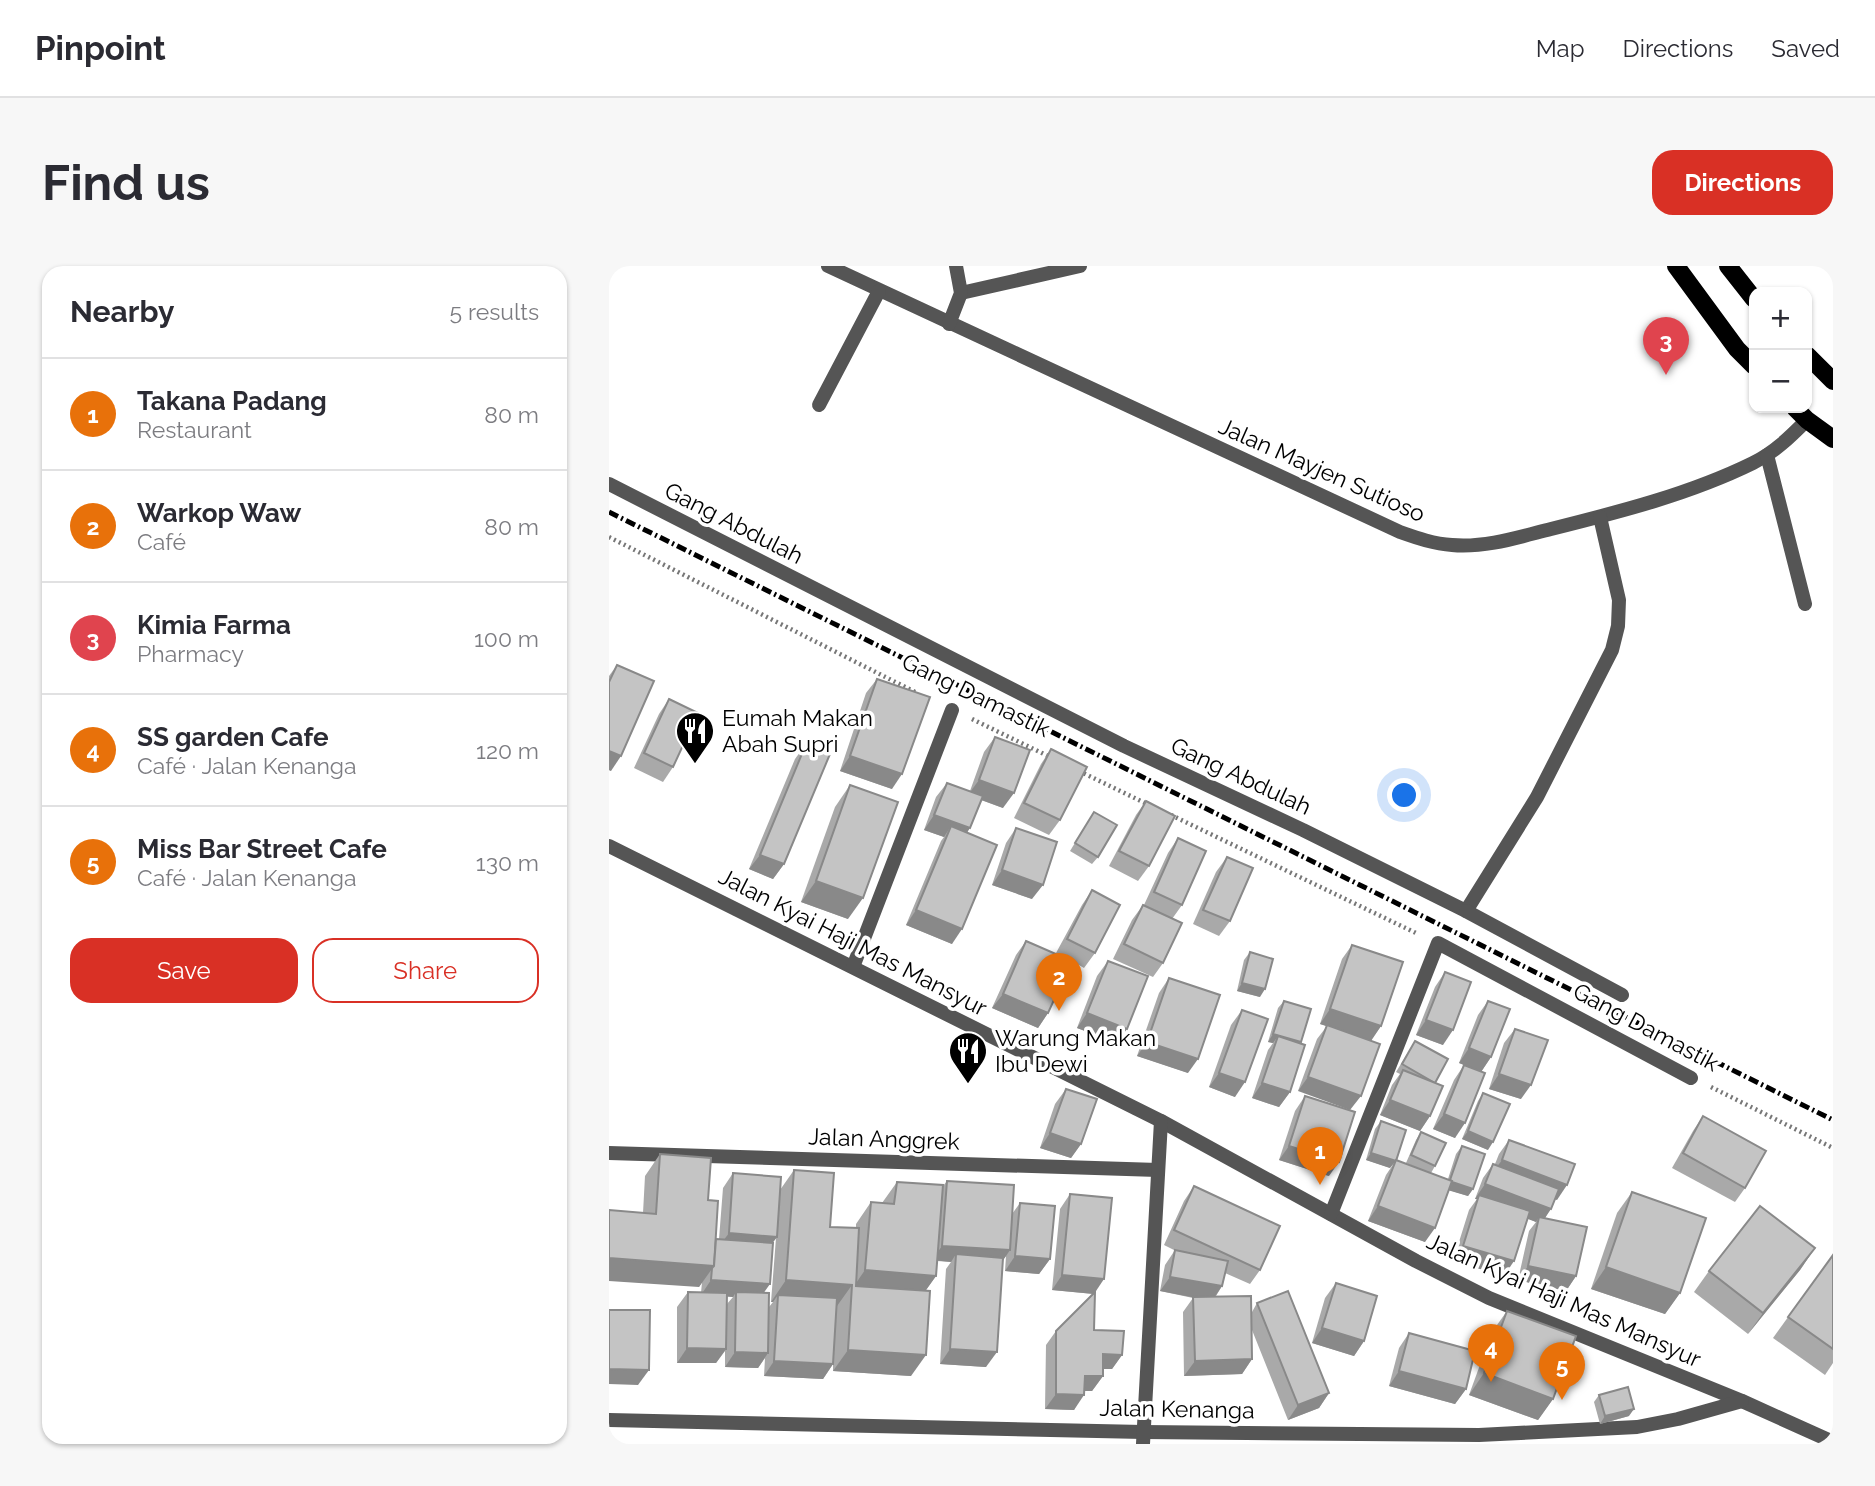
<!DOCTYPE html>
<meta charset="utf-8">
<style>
body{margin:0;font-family:Raleway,sans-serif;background:#f7f7f7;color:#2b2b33}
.controls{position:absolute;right:21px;top:21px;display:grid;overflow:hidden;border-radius:14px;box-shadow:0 2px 5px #0004}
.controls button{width:63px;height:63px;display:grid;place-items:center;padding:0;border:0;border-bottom:2px solid #e1e1e2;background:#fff;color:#2b2b33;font:35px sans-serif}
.you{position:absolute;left:796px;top:530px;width:24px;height:24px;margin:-18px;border:5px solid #fff;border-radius:50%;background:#1a73e8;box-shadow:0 0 0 10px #1a73e833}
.badge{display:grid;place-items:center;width:46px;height:46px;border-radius:50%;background:#d93025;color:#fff;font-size:23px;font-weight:700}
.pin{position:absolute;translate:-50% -58px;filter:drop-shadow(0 2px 4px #0008)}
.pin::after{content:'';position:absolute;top:37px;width:24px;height:21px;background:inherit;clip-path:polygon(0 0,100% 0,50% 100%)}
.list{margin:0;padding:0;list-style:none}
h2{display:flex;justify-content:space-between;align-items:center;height:91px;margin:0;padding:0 28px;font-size:30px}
h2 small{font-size:23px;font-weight:400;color:#7c7c81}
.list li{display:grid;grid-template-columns:46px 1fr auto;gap:21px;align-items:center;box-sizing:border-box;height:112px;padding:0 28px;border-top:2px solid #e1e1e2}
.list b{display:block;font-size:26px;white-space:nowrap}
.list p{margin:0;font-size:23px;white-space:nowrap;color:#7c7c81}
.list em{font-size:23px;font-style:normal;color:#7c7c81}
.actions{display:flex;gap:14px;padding:21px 28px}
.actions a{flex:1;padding:16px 0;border:2px solid #d93025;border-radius:21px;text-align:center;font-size:24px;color:#d93025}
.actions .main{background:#d93025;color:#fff}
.map{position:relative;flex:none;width:1224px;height:1178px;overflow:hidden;border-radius:21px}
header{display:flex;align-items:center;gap:42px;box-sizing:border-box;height:98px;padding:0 35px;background:#fff;border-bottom:2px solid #e1e1e2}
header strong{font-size:33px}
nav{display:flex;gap:38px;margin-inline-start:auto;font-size:24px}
.intro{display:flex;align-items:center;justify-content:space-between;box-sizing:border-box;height:168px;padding:0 42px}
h1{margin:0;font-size:49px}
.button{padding:18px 32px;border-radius:21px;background:#d93025;color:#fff;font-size:24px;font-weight:700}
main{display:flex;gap:42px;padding:0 42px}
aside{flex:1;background:#fff;border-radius:21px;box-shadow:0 2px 5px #0004}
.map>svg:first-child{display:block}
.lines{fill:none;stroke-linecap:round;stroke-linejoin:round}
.path{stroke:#777;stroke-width:4.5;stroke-dasharray:2 3.5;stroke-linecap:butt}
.street{stroke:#555;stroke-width:14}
.primary{stroke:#000;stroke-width:18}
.rail{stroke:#000;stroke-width:5;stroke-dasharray:10 3.5 2 3.5;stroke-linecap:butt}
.wall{fill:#a9a9a9;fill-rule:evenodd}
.shaded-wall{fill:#898989}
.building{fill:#c4c4c4;stroke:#898989;stroke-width:2}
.labels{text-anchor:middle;stroke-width:7;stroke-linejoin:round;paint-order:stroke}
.street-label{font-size:23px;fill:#000;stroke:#fff}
.poi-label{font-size:23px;fill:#000;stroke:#fff;text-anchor:start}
</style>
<header>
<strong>Pinpoint</strong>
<nav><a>Map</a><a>Directions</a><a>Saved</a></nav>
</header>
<div class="intro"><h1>Find us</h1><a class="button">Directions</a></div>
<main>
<aside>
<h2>Nearby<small>5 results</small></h2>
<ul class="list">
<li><span class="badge" style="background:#e8710a">1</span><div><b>Takana Padang</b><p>Restaurant</p></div><em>80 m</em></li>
<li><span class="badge" style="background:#e8710a">2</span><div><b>Warkop Waw</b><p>Café</p></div><em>80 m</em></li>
<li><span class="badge" style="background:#e0444e">3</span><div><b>Kimia Farma</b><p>Pharmacy</p></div><em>100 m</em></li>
<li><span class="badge" style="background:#e8710a">4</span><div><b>SS garden Cafe</b><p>Café · Jalan Kenanga</p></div><em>120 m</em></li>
<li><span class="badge" style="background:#e8710a">5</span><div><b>Miss Bar Street Cafe</b><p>Café · Jalan Kenanga</p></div><em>130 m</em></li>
</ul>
<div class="actions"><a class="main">Save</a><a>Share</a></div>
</aside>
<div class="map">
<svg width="1224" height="1178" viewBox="0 0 1224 1178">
<rect width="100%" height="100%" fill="#fff"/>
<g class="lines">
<g class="path">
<path d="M0,271L308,427"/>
<path d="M363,453L441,491"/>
<path d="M470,505L538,538"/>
<path d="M562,549L809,668"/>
<path d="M1102,821L1224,882"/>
</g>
<g class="street">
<path d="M219,0L791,266C808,272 825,278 843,279C876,282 910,271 942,263C1010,246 1081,228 1144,197C1166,186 1181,171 1198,154"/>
<path d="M352,27L471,0"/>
<path d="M340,58L352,27L347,0"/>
<path d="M210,139L270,25"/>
<path d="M1158,189L1196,338"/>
<path d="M0,218L515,480L694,564L857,645L928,531L1003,384L1009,360L1010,334L991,251"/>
<path d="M0,580L552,855L807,995L880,1032L1133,1135L1224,1176"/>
<path d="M857,645L1013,729"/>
<path d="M244,701L343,444"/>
<path d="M0,887L549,904"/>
<path d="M722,948L829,677L1082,812"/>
<path d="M0,1154L534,1166L870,1169L1028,1161L1069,1153L1133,1135"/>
<path d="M534,1178L552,855"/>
</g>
<g class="primary">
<path d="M1067,0L1128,83L1145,100"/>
<path d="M1119,0L1145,33"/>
<path d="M1198,89L1224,115"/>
<path d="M1186,142L1198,154L1224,173"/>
</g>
<path class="rail" d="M0,246L1224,854"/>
</g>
<g class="wall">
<path d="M8,399L2,505L0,504V410Z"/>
<path d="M268,413L283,523L231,505L257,427Z"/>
<path d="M60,433L64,501L54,516L25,502L50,448Z"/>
<path d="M386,471L394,542L372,534L358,567L343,678L297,659L332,575L335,571L315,564L327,531L338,517L361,525L375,486Z"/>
<path d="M197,478L175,598L164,613L140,603L186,493Z"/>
<path d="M442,483L451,554L440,569L405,552L432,498Z"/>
<path d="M241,519L239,653L192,636L226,541Z"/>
<path d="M537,535L540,600L529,615L500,600L527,549Z"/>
<path d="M485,546L489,591L483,598L461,585Z"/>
<path d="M407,562L423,633L383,619L397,577Z"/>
<path d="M569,572L573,639L563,653L554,697L544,711L504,693L523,654L534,639H535L559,587Z"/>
<path d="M618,591L621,655L610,670L584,658L607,606Z"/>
<path d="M483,624L486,687L475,702L463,695L439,747L429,762L383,742L407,689L417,675L458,693L447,687L473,639Z"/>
<path d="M743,679L772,760L762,774L689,825L708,773L718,760L711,758L733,693Z"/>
<path d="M641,686L651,731L628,725L635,694Z"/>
<path d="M499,695L508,777L468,762L488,710Z"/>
<path d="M836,706L834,779L807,769L826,721Z"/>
<path d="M560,712L579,807L528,790L550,727Z"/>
<path d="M675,735L691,777L681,826L670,841L643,832L659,784L664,777L659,776L669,742Z"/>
<path d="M879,735L882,791L872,806L846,872L824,863L845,814L855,799L872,805L850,797L869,749Z"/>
<path d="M633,744L626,831L600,821L622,759Z"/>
<path d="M906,763L912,833L880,823L895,777Z"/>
<path d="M806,775L826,817L821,850L811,865L771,849L783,819L791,808L787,806Z"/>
<path d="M457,823L472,878L462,892L431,882L446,838Z"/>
<path d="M874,827L879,884L853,873L869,835Z"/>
<path d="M696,830L720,910L670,894L686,845Z"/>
<path d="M1094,850L1136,922L1126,936L1063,902L1084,865Z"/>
<path d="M772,855L781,902L757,894L766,863Z"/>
<path d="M812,866L826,900L822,907L839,913L847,888L853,880L864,923L859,930L840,924L816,976L759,955L777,909L787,894L806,901L797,897L807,874Z"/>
<path d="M900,874L948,934L946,933L936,952L967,1010L957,1025L909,1014L920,965L927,956L918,952L895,1010L844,995L860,944L868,933H866L874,912L884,898H886L890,888Z"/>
<path d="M51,888L99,934L107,973H110L114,922L124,907L171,924L185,904L221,961L247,962V958L262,936L273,937L288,916L334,920L338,915L403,948L411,937L441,993L430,1008L396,1005L397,990L394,993L377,1101L331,1098L337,1003L342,996L328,995L327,1010L317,1024L302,1110L224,1105V1098L214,1113L155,1110L156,1092L149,1102L116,1101V1085L107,1097H68V1041L79,1026L92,1027L93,1016L90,1021L34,947L36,910ZM167,972L162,1036H164L160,1041L155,1027L163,977ZM118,1030L124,1031L118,1038Z"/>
<path d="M585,920L651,1004L641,1018L616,1007L613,1020L607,1030L643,1046L648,1037L720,1127L710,1142L679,1154L643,1064V1093L633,1108L575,1110L574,1046L584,1032L551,1025L556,999L566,984L567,985L555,979L575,935Z"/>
<path d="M1023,926L1071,1027L1056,1048L982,1023L1008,947Z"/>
<path d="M461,928L485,1027V1064L513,1089L503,1103H494V1110L483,1125H475L465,1144L436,1143L437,1079L447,1065L485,1028L443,1024L451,943Z"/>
<path d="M1206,982L1191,1004L1139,1068L1085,1026L1100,1005Z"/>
<path d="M1224,989V1097L1216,1109L1164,1072Z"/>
<path d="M727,1017L755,1075L745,1090L703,1077L716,1032Z"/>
<path d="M898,1045L944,1133L929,1154L860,1129L883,1066Z"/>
<path d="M800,1067L857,1123L846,1138L780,1120L790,1082Z"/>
<path d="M990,1129L1020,1150L991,1158L985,1136Z"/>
</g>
<g class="shaded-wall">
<path d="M0,485L12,490L2,505L0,504Z"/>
<path d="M241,490L293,508L283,523L231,505Z"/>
<path d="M370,514L405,527L394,542L359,529Z"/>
<path d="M325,549L361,562L351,577L342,560L335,571L315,564Z"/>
<path d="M151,589L175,598L164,613L140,603Z"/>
<path d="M393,604L434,619L423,633L383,619Z"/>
<path d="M207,615L254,632L239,653L192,636Z"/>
<path d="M307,644L353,663L343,678L297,659Z"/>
<path d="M633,717L656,723L651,731L628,725Z"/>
<path d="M394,728L439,747L429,762L383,742Z"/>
<path d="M721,743L772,760L762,775L711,758Z"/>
<path d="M478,747L518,763L508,777L468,762Z"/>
<path d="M817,754L844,764L834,779L807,769Z"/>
<path d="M664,768L669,770L664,777L659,776Z"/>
<path d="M538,776L589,793L579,807L528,790Z"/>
<path d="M860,782L882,791L872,806L850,797Z"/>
<path d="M610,807L636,816L626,831L600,821Z"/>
<path d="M890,808L922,819L912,833L880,823Z"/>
<path d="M699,811L752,830L741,844L689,825Z"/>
<path d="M653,817L681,826L670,841L643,832Z"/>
<path d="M781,834L821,850L811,865L771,849Z"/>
<path d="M835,848L856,857L846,872L824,863Z"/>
<path d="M859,865L884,876L879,884L853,873Z"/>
<path d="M441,867L472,878L462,892L431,882Z"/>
<path d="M680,880L730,896L720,910L670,894Z"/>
<path d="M762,887L787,895L781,902L757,894Z"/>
<path d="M893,894L958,919L948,934L882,909Z"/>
<path d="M841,915L864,923L859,930L835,923Z"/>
<path d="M876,918L942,943L932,958L930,951L927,956L869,934L870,929L868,933H866Z"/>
<path d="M769,940L826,962L816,976L759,955Z"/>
<path d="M120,967L168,971L157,986L109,982Z"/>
<path d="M333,980L401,984L391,999L347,988L342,996L323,994Z"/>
<path d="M854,980L905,995L895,1010L844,995Z"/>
<path d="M1206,982L1191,1004L1139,1068L1154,1047Z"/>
<path d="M406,990L441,993L430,1008L396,1005Z"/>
<path d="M0,992L105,1000L90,1021L0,1015Z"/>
<path d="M919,1000L967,1010L957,1025L909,1014Z"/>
<path d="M997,1001L1071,1027L1056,1048L982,1023Z"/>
<path d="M256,1004L327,1010L312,1031L243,1023Z"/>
<path d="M453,1009L495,1013L485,1028L443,1024Z"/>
<path d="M561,1011L613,1020L603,1035L551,1025Z"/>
<path d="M102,1014L161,1018L151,1032L127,1026L124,1031L92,1029Z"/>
<path d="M177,1014L243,1019L228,1040L168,1036L169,1029L164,1036H162Z"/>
<path d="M713,1062L755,1075L745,1090L703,1077Z"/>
<path d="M78,1082L117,1083L107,1097H68Z"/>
<path d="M341,1083L388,1086L377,1101L331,1098Z"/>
<path d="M239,1084L317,1089L302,1110L224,1105Z"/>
<path d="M126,1086L159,1087L149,1102L116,1101Z"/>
<path d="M494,1088L513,1089L503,1103H484Z"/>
<path d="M643,1093L633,1108L575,1110L586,1095Z"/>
<path d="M165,1095L224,1098L214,1113L155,1110Z"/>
<path d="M0,1103L40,1104L29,1119L0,1118Z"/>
<path d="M790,1105L857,1123L846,1138L780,1120Z"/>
<path d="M875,1107L944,1133L929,1154L860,1129Z"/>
<path d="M476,1110H494L483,1125H465Z"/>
<path d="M720,1127L710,1142L679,1154L689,1139Z"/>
<path d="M447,1128L475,1129L465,1144L436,1143Z"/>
<path d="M1025,1143L1020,1150L991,1158L996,1150Z"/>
</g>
<g class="building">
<path d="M8,399L45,415L12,490L0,485V416Z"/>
<path d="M268,413L321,431L293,508L241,490Z"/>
<path d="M60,433L89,447L64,501L35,487Z"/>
<path d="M386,471L421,484L405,527L370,514Z"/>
<path d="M197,478L221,488L175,598L151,589Z"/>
<path d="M442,483L478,501L451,554L415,537Z"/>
<path d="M338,517L374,530L361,562L325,549Z"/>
<path d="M241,519L289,536L254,632L207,615Z"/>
<path d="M537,535L566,550L540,600L510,585Z"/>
<path d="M485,546L508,559L489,591L466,577Z"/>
<path d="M342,560L388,579L353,663L307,644Z"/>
<path d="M407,562L448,576L434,619L393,604Z"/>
<path d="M569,572L597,585L573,639L545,626Z"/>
<path d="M618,591L644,602L621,655L594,644Z"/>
<path d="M483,624L511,639L486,687L458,673Z"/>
<path d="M534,639L573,657L554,697L515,678Z"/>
<path d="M417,675L463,695L439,747L394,728Z"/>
<path d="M743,679L794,696L772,760L721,743Z"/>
<path d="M641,686L664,693L656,723L633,717Z"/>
<path d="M499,695L539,710L518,763L478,747Z"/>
<path d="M836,706L862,716L844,764L817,754Z"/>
<path d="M560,712L611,729L589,793L538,776Z"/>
<path d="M675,735L702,743L692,776L664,768Z"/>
<path d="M879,735L901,743L882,791L860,782Z"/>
<path d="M633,744L659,753L636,816L610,807Z"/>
<path d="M718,759L771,778L752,830L699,811Z"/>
<path d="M906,763L939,774L922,819L890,808Z"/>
<path d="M669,770L696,779L681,826L653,817Z"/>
<path d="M806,775L839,793L826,817L793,798Z"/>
<path d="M855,799L876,807L856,857L835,848Z"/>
<path d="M794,804L834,820L821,850L781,834Z"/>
<path d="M457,823L488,833L472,878L441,867Z"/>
<path d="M874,827L901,838L884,876L859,865Z"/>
<path d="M696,830L746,846L730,896L680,880Z"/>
<path d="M1094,850L1157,885L1136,922L1074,887Z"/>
<path d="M772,855L797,864L787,895L762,887Z"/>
<path d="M812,866L837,877L826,900L802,889Z"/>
<path d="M900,874L966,898L958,919L893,894Z"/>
<path d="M853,880L876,888L864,923L843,916V915L841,914Z"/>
<path d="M51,888L102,892L99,934L109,935L105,1000L0,992V944L47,948Z"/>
<path d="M787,894L843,915L826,962L769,940Z"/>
<path d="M884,898L950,923L942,943L876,918Z"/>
<path d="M185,904L225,907L221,961L250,962L247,1020L321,1025L317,1089L239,1084L243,1019L177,1014Z"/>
<path d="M124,907L172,911L168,971L120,967Z"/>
<path d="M338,915L405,919L401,984L333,980Z"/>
<path d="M288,916L334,919L327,1010L256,1004L262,936L285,938Z"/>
<path d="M585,920L671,960L651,1004L565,964Z"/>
<path d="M1023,926L1097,952L1071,1027L997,1001Z"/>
<path d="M461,928L503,932L495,1013L453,1009Z"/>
<path d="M870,929L921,945L905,995L854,980Z"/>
<path d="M411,937L446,940L441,993L406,990Z"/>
<path d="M1151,940L1206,982L1154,1047L1100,1005Z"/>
<path d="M930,951L978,961L967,1010L919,1000Z"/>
<path d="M107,973L164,977L161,1018L102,1014L103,1002L105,1000Z"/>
<path d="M566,984L619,995L613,1020L561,1011Z"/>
<path d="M347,988L394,992L388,1086L341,1083Z"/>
<path d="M1224,989V1083L1179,1051Z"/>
<path d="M727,1017L768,1030L755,1075L713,1062Z"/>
<path d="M679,1025L720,1127L689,1139L648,1037Z"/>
<path d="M79,1026L118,1027L117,1083L78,1082Z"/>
<path d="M127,1026L160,1027L159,1087L126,1086Z"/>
<path d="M486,1026L485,1064L515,1065L513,1089L494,1088V1110H476L475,1129L447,1128V1065Z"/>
<path d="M169,1029L228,1032L224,1098L165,1095Z"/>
<path d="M642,1030L643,1093L586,1095L584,1031Z"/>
<path d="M0,1044H41L40,1104L0,1103Z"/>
<path d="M898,1045L967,1070L944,1133L875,1107Z"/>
<path d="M800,1067L866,1085L857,1123L790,1105Z"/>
<path d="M1019,1121L1025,1143L996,1150L990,1129Z"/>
</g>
<defs>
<symbol id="restaurant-pin" viewBox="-11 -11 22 30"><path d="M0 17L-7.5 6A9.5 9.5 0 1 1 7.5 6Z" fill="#000" stroke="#fff"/><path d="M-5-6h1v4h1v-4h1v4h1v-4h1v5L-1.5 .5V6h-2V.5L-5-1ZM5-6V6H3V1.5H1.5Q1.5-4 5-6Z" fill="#fff"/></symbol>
</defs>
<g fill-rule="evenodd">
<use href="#restaurant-pin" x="64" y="443" width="44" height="60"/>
<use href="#restaurant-pin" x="337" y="763" width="44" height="60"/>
</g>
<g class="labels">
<g class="street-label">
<text transform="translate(713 204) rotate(24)" y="8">Jalan Mayjen Sutioso</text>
<text transform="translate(125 257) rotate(27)" y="8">Gang Abdulah</text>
<text transform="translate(367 429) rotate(26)" y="8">Gang Damastik</text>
<text transform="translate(632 510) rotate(25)" y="8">Gang Abdulah</text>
<text transform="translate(244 676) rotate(27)" y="8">Jalan Kyai Haji Mas Mansyur</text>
<text transform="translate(1037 761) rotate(28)" y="8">Gang Damastik</text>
<text transform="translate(275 873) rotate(2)" y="8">Jalan Anggrek</text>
<text transform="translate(955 1034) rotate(24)" y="8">Jalan Kyai Haji Mas Mansyur</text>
<text transform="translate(568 1143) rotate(1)" y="8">Jalan Kenanga</text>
</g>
<g class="poi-label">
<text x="113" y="460">Eumah Makan<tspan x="113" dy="26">Abah Supri</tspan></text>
<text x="386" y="780">Warung Makan<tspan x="386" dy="26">Ibu Dewi</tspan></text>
</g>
</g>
</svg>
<div class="controls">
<button>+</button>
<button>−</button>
</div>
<div class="you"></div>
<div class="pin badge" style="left:711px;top:919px;background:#e8710a">1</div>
<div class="pin badge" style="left:450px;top:745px;background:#e8710a">2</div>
<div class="pin badge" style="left:1057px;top:109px;background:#e0444e">3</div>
<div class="pin badge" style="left:882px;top:1116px;background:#e8710a">4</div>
<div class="pin badge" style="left:953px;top:1134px;background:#e8710a">5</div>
</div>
</main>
